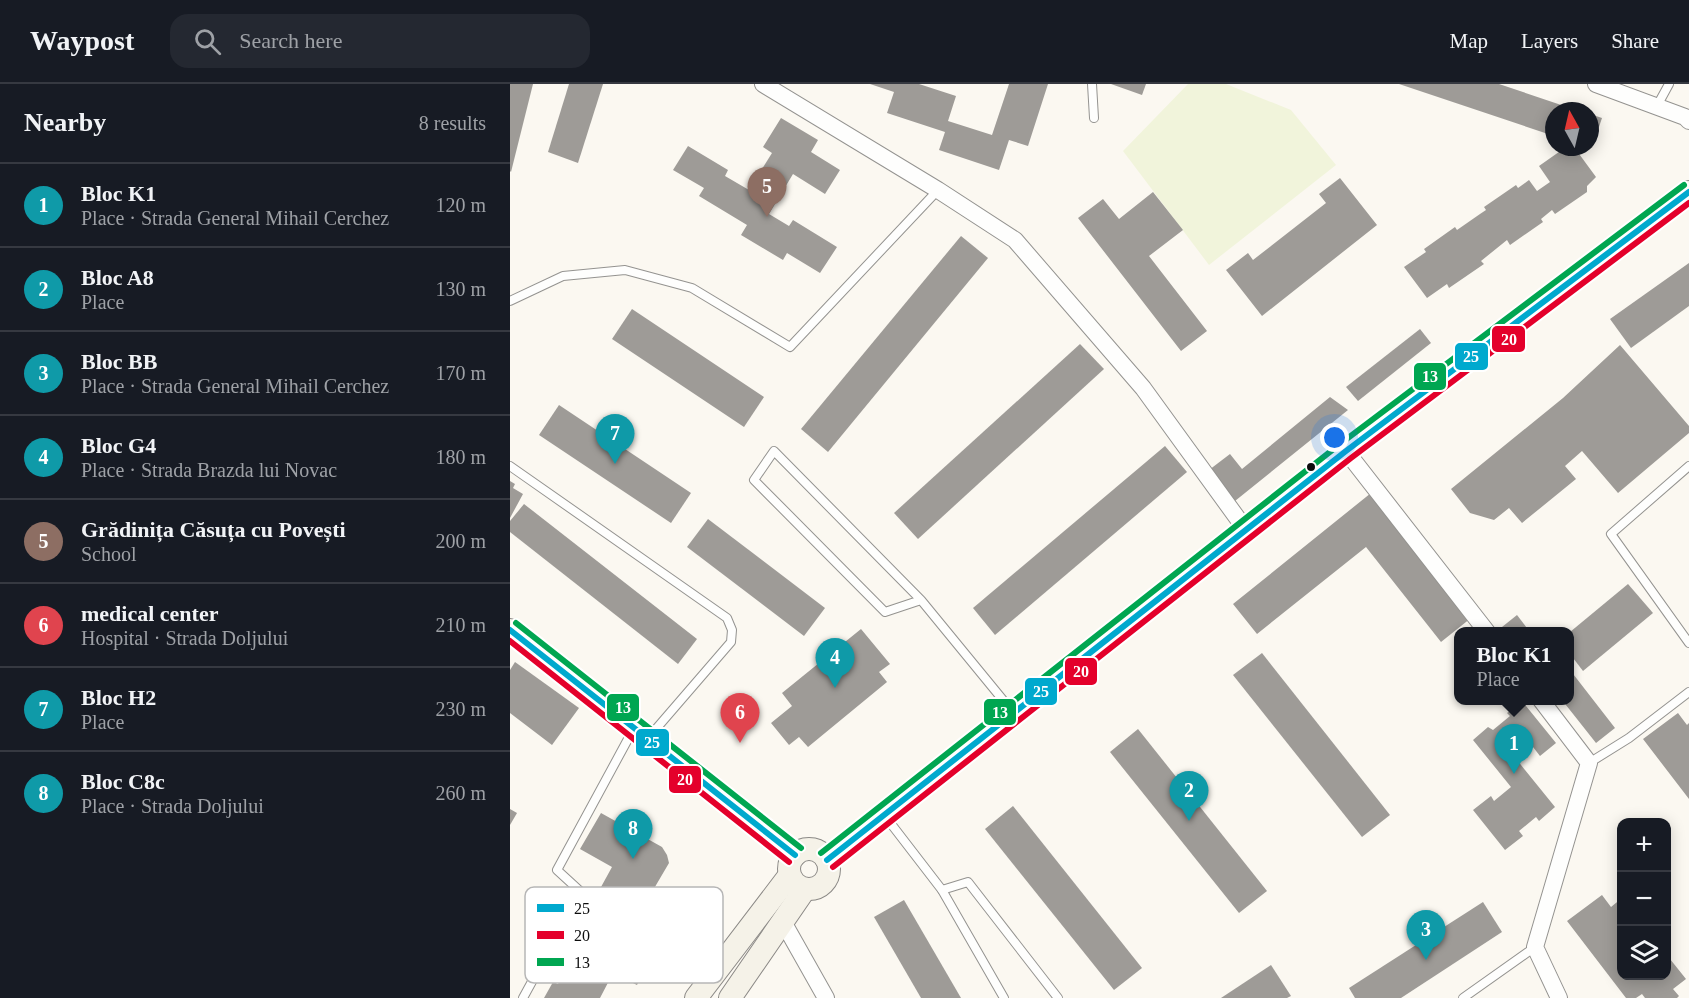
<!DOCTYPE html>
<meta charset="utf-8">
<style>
body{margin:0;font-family:Georgia,serif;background:#242831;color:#f1f3f6}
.controls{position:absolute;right:18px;bottom:18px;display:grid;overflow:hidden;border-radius:12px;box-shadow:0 3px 15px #0003}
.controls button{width:54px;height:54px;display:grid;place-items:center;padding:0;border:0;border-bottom:2px solid #363941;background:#171b24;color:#f1f3f6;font:30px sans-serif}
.compass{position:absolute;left:1035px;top:18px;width:54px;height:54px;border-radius:50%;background:#171b24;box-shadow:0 3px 15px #0003;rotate:352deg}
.you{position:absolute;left:825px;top:354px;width:21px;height:21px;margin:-15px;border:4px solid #fff;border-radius:50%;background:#1a73e8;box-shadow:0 0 0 9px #1a73e833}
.badge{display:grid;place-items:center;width:39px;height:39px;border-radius:50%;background:#b0b0b1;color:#fff;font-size:20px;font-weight:700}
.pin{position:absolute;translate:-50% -50px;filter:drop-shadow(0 2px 3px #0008)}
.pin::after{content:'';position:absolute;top:32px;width:21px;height:18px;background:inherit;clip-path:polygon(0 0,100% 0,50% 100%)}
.popup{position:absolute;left:944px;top:543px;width:120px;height:78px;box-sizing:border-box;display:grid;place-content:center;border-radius:12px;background:#171b24;filter:drop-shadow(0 2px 4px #0005);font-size:20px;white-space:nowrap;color:#9ea1a6}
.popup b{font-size:22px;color:#f1f3f6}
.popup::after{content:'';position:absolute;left:50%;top:100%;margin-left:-12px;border:12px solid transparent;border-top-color:#171b24}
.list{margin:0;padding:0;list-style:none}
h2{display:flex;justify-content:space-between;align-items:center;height:78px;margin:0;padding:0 24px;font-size:26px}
h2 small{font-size:20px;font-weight:400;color:#9ea1a6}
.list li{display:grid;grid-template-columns:39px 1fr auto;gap:18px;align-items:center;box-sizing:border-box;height:84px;padding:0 24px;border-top:2px solid #363941}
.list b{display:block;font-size:22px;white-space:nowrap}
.list p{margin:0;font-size:20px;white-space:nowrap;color:#9ea1a6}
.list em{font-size:20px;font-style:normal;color:#9ea1a6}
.icon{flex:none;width:33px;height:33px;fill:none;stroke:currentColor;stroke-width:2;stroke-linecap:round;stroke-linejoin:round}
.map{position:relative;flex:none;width:1179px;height:914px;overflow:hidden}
header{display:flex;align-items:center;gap:36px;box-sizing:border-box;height:84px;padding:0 30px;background:#171b24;border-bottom:2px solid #363941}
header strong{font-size:28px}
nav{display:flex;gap:33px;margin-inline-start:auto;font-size:21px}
.search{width:420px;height:54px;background:#242831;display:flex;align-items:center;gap:15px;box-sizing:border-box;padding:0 21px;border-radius:18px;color:#9ea1a6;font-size:22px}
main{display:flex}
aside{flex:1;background:#171b24}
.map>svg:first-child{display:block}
.pitch{fill:#f1f4db}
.building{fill:#9e9b97}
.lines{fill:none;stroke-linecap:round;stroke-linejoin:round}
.lane-casing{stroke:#949390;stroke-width:10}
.street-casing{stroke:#949390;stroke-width:18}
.secondary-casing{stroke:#8b8986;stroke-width:24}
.lane{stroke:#fefefd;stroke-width:8}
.street{stroke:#fefefd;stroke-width:16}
.secondary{stroke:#f5f2e8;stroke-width:22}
.bus-1-casing{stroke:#fff;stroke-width:10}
.bus-2-casing{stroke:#fff;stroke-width:10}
.bus-3-casing{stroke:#fff;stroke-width:10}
.bus-1{stroke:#00a9ce;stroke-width:6}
.bus-2{stroke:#e4002b;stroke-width:6}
.bus-3{stroke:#00a651;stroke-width:6}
.bus-dot{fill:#0d0d0d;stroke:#fff;stroke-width:2}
.key{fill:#fff;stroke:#b6b6b6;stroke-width:1.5}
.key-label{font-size:16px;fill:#0d0d0d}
.line-badge{stroke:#fff;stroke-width:2}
.badge-label{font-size:16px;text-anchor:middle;font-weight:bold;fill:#fff}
</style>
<header>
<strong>Waypost</strong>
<div class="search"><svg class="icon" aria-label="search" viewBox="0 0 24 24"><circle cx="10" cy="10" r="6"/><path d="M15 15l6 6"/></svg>Search here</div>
<nav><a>Map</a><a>Layers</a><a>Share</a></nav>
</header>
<main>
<aside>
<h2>Nearby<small>8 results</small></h2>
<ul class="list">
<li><span class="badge" style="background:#0f9aa8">1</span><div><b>Bloc K1</b><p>Place · Strada General Mihail Cerchez</p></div><em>120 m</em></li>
<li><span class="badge" style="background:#0f9aa8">2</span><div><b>Bloc A8</b><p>Place</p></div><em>130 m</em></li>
<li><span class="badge" style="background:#0f9aa8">3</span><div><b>Bloc BB</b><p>Place · Strada General Mihail Cerchez</p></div><em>170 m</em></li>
<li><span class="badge" style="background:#0f9aa8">4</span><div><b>Bloc G4</b><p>Place · Strada Brazda lui Novac</p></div><em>180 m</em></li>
<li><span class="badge" style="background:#8d6e63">5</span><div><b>Grădinița Căsuța cu Povești</b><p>School</p></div><em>200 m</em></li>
<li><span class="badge" style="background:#e0444e">6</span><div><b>medical center</b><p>Hospital · Strada Doljului</p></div><em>210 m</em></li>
<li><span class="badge" style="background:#0f9aa8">7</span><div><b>Bloc H2</b><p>Place</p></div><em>230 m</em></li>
<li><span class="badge" style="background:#0f9aa8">8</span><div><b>Bloc C8c</b><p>Place · Strada Doljului</p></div><em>260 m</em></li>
</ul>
</aside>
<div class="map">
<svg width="1179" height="914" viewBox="0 0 1179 914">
<rect width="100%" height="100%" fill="#fbf8f1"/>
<path class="pitch" d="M678,0H716L781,26L826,81L699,181L613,67Z"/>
<g class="building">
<path d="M0,0H23L1,88L0,87Z"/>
<path d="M59,0H93L68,79L38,68Z"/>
<path d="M360,0H409L446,12L438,37L482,51L499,0H538L518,62L499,56L489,86L429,66L435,48L377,29L384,8Z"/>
<path d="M601,0H636L632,11Z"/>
<path d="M889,0H989L1069,27H1044V52Z"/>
<path d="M1080,30L1092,34L1082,64H1080Z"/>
<path d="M271,34L308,56L301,68L330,86L315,110L283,90L259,130L279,142L283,136L327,163L310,189L277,169L273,176L231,151L237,141L189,112L194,104L163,86L178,62L218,86L215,92L239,106L262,69L253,63Z"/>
<path d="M1056,63H1064L1086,93L1077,102V108L1045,130L1042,126L1031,135L1033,138L1000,161L997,156L971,177L974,180L939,204L937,200L917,214L894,183L916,168L914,165L945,143L947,146L970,130L976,126L974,123L1006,101L1008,104L1019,96L1027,107L1040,98L1029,82Z"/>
<path d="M830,94L867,141L752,232L716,186L738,169L743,176L816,119L809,110Z"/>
<path d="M643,108L673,146L639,172L697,247L671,267L568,134L593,115L609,135Z"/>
<path d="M451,152L478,174L318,368L291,345Z"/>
<path d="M1179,179V222L1121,264L1100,235Z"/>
<path d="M122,225L254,313L234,343L102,255Z"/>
<path d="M910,245L921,259L848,317L836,303Z"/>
<path d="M570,260L594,285L408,455L384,429Z"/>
<path d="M1110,261L1179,342V349L1108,409L1072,367L1055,382L1066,395L1012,439L999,424L984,436L960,429L941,405L1053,314Z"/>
<path d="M820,313L838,326L725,417L699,386L720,370L732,385Z"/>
<path d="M49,321L181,409L161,439L29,351Z"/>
<path d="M655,362L677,388L485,551L463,524Z"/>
<path d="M0,397L5,400L3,404L13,410L0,434Z"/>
<path d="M861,409L961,534L931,558L856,463L747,550L723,520Z"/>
<path d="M14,420L187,555L168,580L0,448V437Z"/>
<path d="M198,435L315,524L294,552L177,463Z"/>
<path d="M1118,500L1143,529L1073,587L1060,570V548Z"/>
<path d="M1007,531L1020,548H996L992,543Z"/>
<path d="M351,545L380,580L369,588L377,598L298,663L289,653L279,661L261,639L282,622L272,609Z"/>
<path d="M752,569L880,731L852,753L723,591Z"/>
<path d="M5,578L69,624L42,661L0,629V586Z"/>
<path d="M1060,586L1105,644L1086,659L1052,616H1060Z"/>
<path d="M1012,617L1046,659L1030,672L1023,663L1007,676L1045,723L1029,737L1026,733L1009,747L1013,752L995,766L963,726L981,712L984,717L1001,703L963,656L978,643L983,646L1000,632L997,629Z"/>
<path d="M1168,629L1177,641L1179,639V715L1133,655Z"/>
<path d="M628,645L757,807L729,829L600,668Z"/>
<path d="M503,722L632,884L604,906L475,745Z"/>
<path d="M0,725L7,729L0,741Z"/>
<path d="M91,729L152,763L157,771L159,779L132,825L91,803L102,783L70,765Z"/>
<path d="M1092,811L1101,823L1112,814V892H1156V870L1176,895L1163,905L1169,912L1167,914H1135L1132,910L1126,914H1116L1057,837Z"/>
<path d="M394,816L451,914H411L364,833Z"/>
<path d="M973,818L992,848L891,914H845L839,904Z"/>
<path d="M115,823L155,843L127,901L86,881L102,840L106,842Z"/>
<path d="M63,871L102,891L90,914H34L43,898L48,900Z"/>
<path d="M761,881L781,912L777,914H711Z"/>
</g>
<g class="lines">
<defs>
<g id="lane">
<path d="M582,0L584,34"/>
<path d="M1147,22L1159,0"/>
<path d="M0,217L53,192L115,186L182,204L280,263L428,106"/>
<path d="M0,382L217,534L222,546L221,558L139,653"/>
<path d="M1179,382L1101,450L1179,559"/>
<path d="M411,516L375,528L244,396L264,367L411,516L502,627"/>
<path d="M1079,679L1119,654L1179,608"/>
<path d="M375,732L432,806L494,914"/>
<path d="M432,806L458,798L548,914"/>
<path d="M13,914L71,808L47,786L124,644"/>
<path d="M953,914L1025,863"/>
</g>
<g id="street">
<path d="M253,0L428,106L505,156L633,304L736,446"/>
<path d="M1086,0L1175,33L1179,37"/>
<path d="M836,367L977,548"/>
<path d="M1031,616L1079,679L1025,863L1049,914"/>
<path d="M272,836L316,914"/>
</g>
<g id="secondary">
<path d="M0,546L285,771"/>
<circle cx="299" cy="785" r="20"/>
<path d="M317,776L836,367L1179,108"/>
<path d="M186,914L279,792"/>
<path d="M220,914L295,805"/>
</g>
</defs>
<use href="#lane" class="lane-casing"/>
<use href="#street" class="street-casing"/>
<use href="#secondary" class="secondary-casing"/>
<use href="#lane" class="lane"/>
<use href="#street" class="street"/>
<use href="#secondary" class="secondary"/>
<defs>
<g id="bus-1">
<path d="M0,546L285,771"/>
<path d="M317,776L836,367L1179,108"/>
</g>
<g id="bus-2">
<path d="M0,557L279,778"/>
<path d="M323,783L841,374L1179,119"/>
</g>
<g id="bus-3">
<path d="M6,539L291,764"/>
<path d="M311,769L830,360L1174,101"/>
</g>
</defs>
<use href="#bus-1" class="bus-1-casing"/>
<use href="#bus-2" class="bus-2-casing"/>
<use href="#bus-3" class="bus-3-casing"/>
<use href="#bus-1" class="bus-1"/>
<use href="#bus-2" class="bus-2"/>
<use href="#bus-3" class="bus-3"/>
</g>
<circle class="bus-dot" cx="801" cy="383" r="5"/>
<rect x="15" y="803" width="198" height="96" rx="9" class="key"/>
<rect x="27" y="820" width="27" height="8" fill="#00a9ce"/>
<rect x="27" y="847" width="27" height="8" fill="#e4002b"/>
<rect x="27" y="874" width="27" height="8" fill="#00a651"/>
<g class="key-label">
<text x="64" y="830">25</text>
<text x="64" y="857">20</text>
<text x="64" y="884">13</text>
</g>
<g class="line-badge">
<rect x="981" y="241" width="35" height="28" rx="6" fill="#e4002b"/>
<rect x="944" y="258" width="35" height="29" rx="6" fill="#00a9ce"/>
<rect x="903" y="278" width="34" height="29" rx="6" fill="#00a651"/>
<rect x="554" y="573" width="34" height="29" rx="6" fill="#e4002b"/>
<rect x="514" y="593" width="34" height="29" rx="6" fill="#00a9ce"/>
<rect x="96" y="609" width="34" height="29" rx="6" fill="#00a651"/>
<rect x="473" y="614" width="34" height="28" rx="6" fill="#00a651"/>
<rect x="125" y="644" width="35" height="29" rx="6" fill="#00a9ce"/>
<rect x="158" y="681" width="34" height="29" rx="6" fill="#e4002b"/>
</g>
<g class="badge-label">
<text x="999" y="261">20</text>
<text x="961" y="278">25</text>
<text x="920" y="298">13</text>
<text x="571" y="593">20</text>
<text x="531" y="613">25</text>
<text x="113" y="629">13</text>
<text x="490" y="634">13</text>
<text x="142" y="664">25</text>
<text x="175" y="701">20</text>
</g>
</svg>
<div class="controls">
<button>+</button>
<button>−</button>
<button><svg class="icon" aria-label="layers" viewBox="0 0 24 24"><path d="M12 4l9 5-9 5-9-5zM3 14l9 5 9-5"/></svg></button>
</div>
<svg class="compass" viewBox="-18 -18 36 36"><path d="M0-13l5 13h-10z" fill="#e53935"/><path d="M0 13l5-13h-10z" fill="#9ea1a6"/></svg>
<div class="you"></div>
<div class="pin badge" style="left:1004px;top:690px;background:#0f9aa8">1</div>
<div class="popup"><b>Bloc K1</b>Place</div>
<div class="pin badge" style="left:679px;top:737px;background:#0f9aa8">2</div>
<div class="pin badge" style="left:916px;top:876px;background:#0f9aa8">3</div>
<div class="pin badge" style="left:325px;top:604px;background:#0f9aa8">4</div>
<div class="pin badge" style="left:257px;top:133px;background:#8d6e63">5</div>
<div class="pin badge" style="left:230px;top:659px;background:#e0444e">6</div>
<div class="pin badge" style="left:105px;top:380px;background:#0f9aa8">7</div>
<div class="pin badge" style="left:123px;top:775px;background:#0f9aa8">8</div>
</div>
</main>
